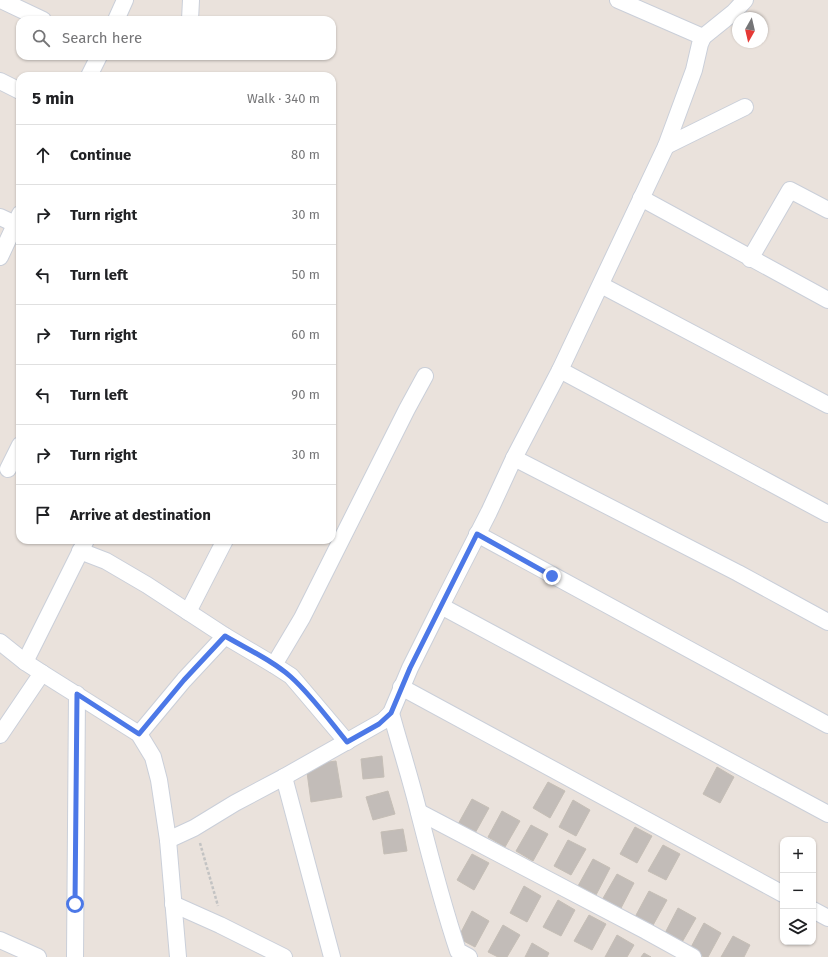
<!DOCTYPE html>
<meta charset="utf-8">
<style>
body{margin:0;font-family:"Fira Sans",sans-serif;background:#f6f6f6;color:#202124}
.controls{position:absolute;right:12px;bottom:12px;display:grid;overflow:hidden;border-radius:8px;box-shadow:0 1px 3px #0004}
.controls button{width:36px;height:36px;display:grid;place-items:center;padding:0;border:0;border-bottom:1px solid #e0e0e0;background:#fff;color:#202124;font:20px sans-serif}
.compass{position:absolute;left:732px;top:12px;width:36px;height:36px;border-radius:50%;background:#fff;box-shadow:0 1px 3px #0004;rotate:188deg}
.stop{position:absolute;width:12px;height:12px;margin:-9px;border:3px solid #4c78e7;border-radius:50%;background:#fff}
.stop.end{background:#4c78e7;border-color:#fff;box-shadow:0 1px 4px #0008}
.list{margin:0;padding:0;list-style:none}
h2{display:flex;justify-content:space-between;align-items:center;height:52px;margin:0;padding:0 16px;font-size:17px}
h2 small{font-size:13px;font-weight:400;color:#757577}
.list li{display:grid;grid-template-columns:26px 1fr auto;gap:12px;align-items:center;box-sizing:border-box;height:60px;padding:0 16px;border-top:1px solid #e0e0e0}
.list b{display:block;font-size:15px;white-space:nowrap}
.list em{font-size:13px;font-style:normal;color:#757577}
.icon{flex:none;width:22px;height:22px;fill:none;stroke:currentColor;stroke-width:2;stroke-linecap:round;stroke-linejoin:round}
.map{position:relative;flex:none;width:828px;height:957px;overflow:hidden}
.search{position:absolute;background:#fff;box-shadow:0 1px 3px #0004;left:16px;top:16px;width:320px;height:44px;display:flex;align-items:center;gap:10px;box-sizing:border-box;padding:0 14px;border-radius:12px;color:#757577;font-size:15px}
.panel{position:absolute;background:#fff;box-shadow:0 1px 3px #0004;left:16px;top:72px;width:320px;height:472px;border-radius:12px}
.map>svg:first-child{display:block}
.building{fill:#c2bcb8;stroke:#c5beb6}
.lines{fill:none;stroke-linecap:round;stroke-linejoin:round}
.street-casing{stroke:#cacfd9;stroke-width:18}
.path{stroke:#c3c3c3;stroke-width:2.5;stroke-dasharray:3 2;stroke-linecap:butt}
.street{stroke:#fff;stroke-width:16}
.route{stroke:#4c78e7;stroke-width:5}
</style>
<div class="map">
<svg width="828" height="957" viewBox="0 0 828 957">
<rect width="100%" height="100%" fill="#eae2dc"/>
<g class="building">
<path d="M382,756L384,777L363,779L361,759Z"/>
<path d="M336,761L342,797L311,802L306,765Z"/>
<path d="M717,767L734,777L720,803L703,794Z"/>
<path d="M548,782L565,791L550,818L533,808Z"/>
<path d="M388,791L395,814L373,820L366,797Z"/>
<path d="M472,799L489,808L474,835L457,826Z"/>
<path d="M573,800L590,810L576,836L559,827Z"/>
<path d="M502,811L520,821L505,847L488,837Z"/>
<path d="M531,825L548,834L533,861L516,851Z"/>
<path d="M635,827L652,836L637,863L620,854Z"/>
<path d="M403,829L407,851L384,854L381,832Z"/>
<path d="M568,840L586,849L571,875L554,866Z"/>
<path d="M663,845L680,854L666,880L648,871Z"/>
<path d="M472,854L489,863L474,890L457,880Z"/>
<path d="M593,859L610,868L596,895L578,886Z"/>
<path d="M617,874L634,883L620,910L602,900Z"/>
<path d="M524,886L541,896L527,922L510,913Z"/>
<path d="M649,891L667,900L652,927L635,917Z"/>
<path d="M558,900L575,910L561,936L543,927Z"/>
<path d="M678,908L696,918L681,944L664,935Z"/>
<path d="M472,911L489,921L475,947L458,938Z"/>
<path d="M589,915L606,924L592,950L574,941Z"/>
<path d="M704,923L721,933L708,957H704L690,949Z"/>
<path d="M503,925L520,935L507,957H498L488,952Z"/>
<path d="M617,935L634,945L627,957H605Z"/>
<path d="M733,936L750,945L744,957H721Z"/>
<path d="M532,943L549,953L547,957H525Z"/>
<path d="M644,953L651,957H641Z"/>
</g>
<g class="lines">
<defs>
<g id="street">
<path d="M1,0L43,20"/>
<path d="M116,20L125,0"/>
<path d="M190,20L191,0"/>
<path d="M703,37L734,12L745,0"/>
<path d="M89,76L99,56"/>
<path d="M0,81L20,91"/>
<path d="M666,146L745,107"/>
<path d="M641,198L828,300"/>
<path d="M0,217L15,224"/>
<path d="M0,257L20,214"/>
<path d="M750,259L790,190L828,210"/>
<path d="M601,285L828,405"/>
<path d="M560,370L828,514"/>
<path d="M514,458L738,573L828,622"/>
<path d="M8,469L20,445"/>
<path d="M477,534L828,725"/>
<path d="M80,551L106,561L147,585L225,636L274,665L291,676L303,690L347,742"/>
<path d="M441,606L489,512L514,458L560,370L666,146L694,70L700,44L703,37L618,0"/>
<path d="M188,612L225,540"/>
<path d="M0,642L25,662L42,673L0,735"/>
<path d="M25,662L86,540"/>
<path d="M274,665L302,618L407,409L425,376"/>
<path d="M42,673L139,734L153,757L159,780L168,840L178,957"/>
<path d="M401,687L783,894"/>
<path d="M391,713C400,746 411,780 419,813C431,860 443,906 458,951L469,957"/>
<path d="M139,734L184,680L225,636"/>
<path d="M284,777L332,957"/>
<path d="M419,812L646,931L693,957"/>
<path d="M168,840L194,828L235,803L284,777L383,721L391,713L410,668L441,606L828,814"/>
<path d="M173,904L220,925L284,957"/>
<path d="M813,910L828,918"/>
<path d="M0,940L38,957"/>
<path d="M75,957L77,694"/>
</g>
</defs>
<use href="#street" class="street-casing"/>
<path class="path" d="M200,843L218,906"/>
<use href="#street" class="street"/>
</g>
<g class="lines">
<path class="route" d="M75,904L77,694L139,734L184,680L225,636C247,649 272,660 291,677C312,696 329,720 347,742L379,724L391,713L410,668L477,534L552,576"/>
</g>
</svg>
<div class="controls">
<button>+</button>
<button>−</button>
<button><svg class="icon" aria-label="layers" viewBox="0 0 24 24"><path d="M12 4l9 5-9 5-9-5zM3 14l9 5 9-5"/></svg></button>
</div>
<svg class="compass" viewBox="-18 -18 36 36"><path d="M0-13l5 13h-10z" fill="#e53935"/><path d="M0 13l5-13h-10z" fill="#757577"/></svg>
<div class="stop" style="left:75px;top:904px"></div>
<div class="stop end" style="left:552px;top:576px"></div>
<div class="search"><svg class="icon" aria-label="search" viewBox="0 0 24 24"><circle cx="10" cy="10" r="6"/><path d="M15 15l6 6"/></svg>Search here</div>
<section class="panel">
<h2>5 min<small>Walk · 340 m</small></h2>
<ul class="list">
<li><svg class="icon" aria-label="ahead" viewBox="0 0 24 24"><path d="M12 20V5M6 11l6-6 6 6"/></svg><div><b>Continue</b></div><em>80 m</em></li>
<li><svg class="icon" aria-label="right" viewBox="0 0 24 24"><path d="M7 20v-9h11M14 6l5 5-5 5"/></svg><div><b>Turn right</b></div><em>30 m</em></li>
<li><svg class="icon" aria-label="left" viewBox="0 0 24 24"><path d="M17 20v-9H6M10 6l-5 5 5 5"/></svg><div><b>Turn left</b></div><em>50 m</em></li>
<li><svg class="icon" aria-label="right" viewBox="0 0 24 24"><path d="M7 20v-9h11M14 6l5 5-5 5"/></svg><div><b>Turn right</b></div><em>60 m</em></li>
<li><svg class="icon" aria-label="left" viewBox="0 0 24 24"><path d="M17 20v-9H6M10 6l-5 5 5 5"/></svg><div><b>Turn left</b></div><em>90 m</em></li>
<li><svg class="icon" aria-label="right" viewBox="0 0 24 24"><path d="M7 20v-9h11M14 6l5 5-5 5"/></svg><div><b>Turn right</b></div><em>30 m</em></li>
<li><svg class="icon" aria-label="arrive" viewBox="0 0 24 24"><path d="M6 21V4h12l-3 4 3 4H6"/></svg><div><b>Arrive at destination</b></div></li>
</ul>
</section>
</div>
